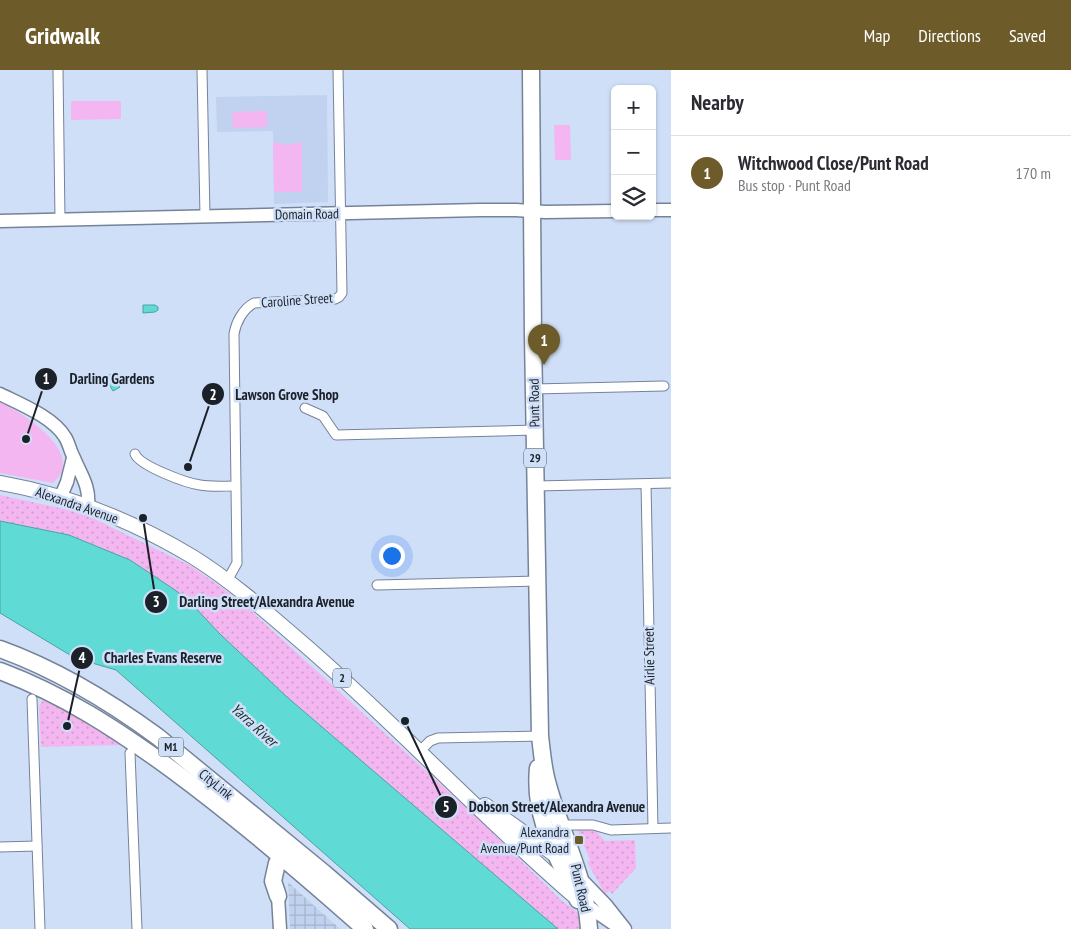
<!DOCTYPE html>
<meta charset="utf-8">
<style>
body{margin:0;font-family:"PT Sans Narrow",sans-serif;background:#f2f2f3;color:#2b2b33}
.controls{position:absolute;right:15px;top:15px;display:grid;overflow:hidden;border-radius:8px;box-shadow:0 1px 4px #0004}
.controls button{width:45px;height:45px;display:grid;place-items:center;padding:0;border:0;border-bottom:1px solid #e1e1e2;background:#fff;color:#2b2b33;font:25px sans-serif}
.you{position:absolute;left:391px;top:485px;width:18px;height:18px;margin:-12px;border:4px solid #fff;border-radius:50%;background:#1a73e8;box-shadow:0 0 0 8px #1a73e833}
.badge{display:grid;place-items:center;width:32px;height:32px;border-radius:50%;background:#6d5c2a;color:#fff;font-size:16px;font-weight:700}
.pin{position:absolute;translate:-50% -41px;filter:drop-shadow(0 1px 2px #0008)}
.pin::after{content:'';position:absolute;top:26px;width:18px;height:15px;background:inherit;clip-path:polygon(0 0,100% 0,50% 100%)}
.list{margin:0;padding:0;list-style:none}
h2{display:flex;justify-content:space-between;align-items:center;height:65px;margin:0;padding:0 20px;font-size:21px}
h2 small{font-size:16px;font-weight:400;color:#7c7c81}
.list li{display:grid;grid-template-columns:32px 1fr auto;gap:15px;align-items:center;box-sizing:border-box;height:75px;padding:0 20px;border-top:1px solid #e1e1e2}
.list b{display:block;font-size:19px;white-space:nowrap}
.list p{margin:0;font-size:16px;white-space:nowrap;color:#7c7c81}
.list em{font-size:16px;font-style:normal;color:#7c7c81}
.icon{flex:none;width:28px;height:28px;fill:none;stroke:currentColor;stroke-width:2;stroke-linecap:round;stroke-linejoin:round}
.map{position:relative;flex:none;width:671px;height:859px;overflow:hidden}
header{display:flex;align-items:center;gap:30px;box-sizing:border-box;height:70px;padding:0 25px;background:#6d5c2a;color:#fff}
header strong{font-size:24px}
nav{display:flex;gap:28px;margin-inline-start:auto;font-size:18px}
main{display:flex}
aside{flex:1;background:#fff}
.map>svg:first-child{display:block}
.built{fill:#c0d2f0}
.industrial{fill:url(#industrial-grid)}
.green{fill:#f3b6f0}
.park{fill:url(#park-dots)}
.water{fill:#60dad5;stroke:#4ba2a1}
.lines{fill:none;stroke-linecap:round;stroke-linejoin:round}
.street-casing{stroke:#758399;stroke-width:11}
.secondary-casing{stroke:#758399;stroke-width:15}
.primary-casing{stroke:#758399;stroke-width:16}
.highway-casing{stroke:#758399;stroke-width:19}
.street{stroke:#fff;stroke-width:9}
.secondary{stroke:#fff;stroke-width:12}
.primary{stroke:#fff;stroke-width:14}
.highway{stroke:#fff;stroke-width:16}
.poi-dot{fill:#6d5c2a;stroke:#d0dff8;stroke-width:2}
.labels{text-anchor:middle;stroke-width:5;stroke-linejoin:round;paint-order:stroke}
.shield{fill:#d0dff8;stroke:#515a67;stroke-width:1}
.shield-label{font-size:12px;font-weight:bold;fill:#1b2129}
.street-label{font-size:14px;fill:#1b2129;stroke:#d0dff8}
.poi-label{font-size:14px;fill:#1b2129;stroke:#d0dff8;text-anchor:end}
.water-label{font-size:15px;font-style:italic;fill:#192f2e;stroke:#d0dff8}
.leader{fill:none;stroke:#1b2129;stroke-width:2}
.callout-dot{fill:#1b2129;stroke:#d0dff8;stroke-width:2}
.mark-label{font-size:15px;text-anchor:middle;font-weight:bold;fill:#fff}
.callout-label{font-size:15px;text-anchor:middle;font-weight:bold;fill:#1b2129;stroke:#d0dff8;stroke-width:5;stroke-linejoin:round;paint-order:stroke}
</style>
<header>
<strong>Gridwalk</strong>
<nav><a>Map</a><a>Directions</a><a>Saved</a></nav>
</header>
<main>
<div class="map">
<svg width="671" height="859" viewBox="0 0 671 859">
<defs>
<pattern id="industrial-grid" width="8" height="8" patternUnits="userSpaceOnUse" patternTransform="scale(1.25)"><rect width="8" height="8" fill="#c0d2f0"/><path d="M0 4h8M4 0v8" fill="none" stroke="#a4b4ce"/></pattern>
<pattern id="park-dots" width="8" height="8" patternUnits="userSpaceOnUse" patternTransform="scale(1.25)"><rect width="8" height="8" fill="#f3b6f0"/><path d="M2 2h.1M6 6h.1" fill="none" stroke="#d09cce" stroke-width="1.8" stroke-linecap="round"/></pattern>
</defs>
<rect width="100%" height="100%" fill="#d0dff8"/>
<path class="built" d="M327,25L328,132L274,134L273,61L217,62L216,27Z"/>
<path class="industrial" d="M288,812L340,859H290Z"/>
<g class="green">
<path d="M71,31H121V49L71,50Z"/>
<path d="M267,41V57L233,58L232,42Z"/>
<path d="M554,55H570L571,90H555Z"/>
<path d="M273,72L287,75L302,72V122H274Z"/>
<path d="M0,332C20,342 71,373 62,401C61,405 56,410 53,413L0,403Z"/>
</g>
<g class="park">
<path d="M0,425L82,443L191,496L239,530L472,743L561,830L600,859H558L287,627L220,564L187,529L175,520L131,490L69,465L0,451Z"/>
<path d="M43,630L51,634L52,633L80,647L106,664V666L114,667L123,675L41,677L39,636Z"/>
<path d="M577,759H594L605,771L635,770L636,798L612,824L609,821L605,824L587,792L590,790Z"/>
</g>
<g class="water">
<path d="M143,235H155L158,237V240L155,242L143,243Z"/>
<path d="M112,304L120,317L113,321L105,308L107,305Z"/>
<path d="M0,451L69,465L130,490L175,520L187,529L220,564L287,627L558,859H410L116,600L75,588L0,543Z"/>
</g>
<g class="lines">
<defs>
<g id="street">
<path d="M58,0L60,149"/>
<path d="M202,0L205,146"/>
<path d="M534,319L664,316"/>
<path d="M305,338L323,346L336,365L535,360"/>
<path d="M135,384C140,396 186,413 200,415C211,417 223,416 235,416"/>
<path d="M646,414L653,758"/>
<path d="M536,416L671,413"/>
<path d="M227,511L237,493L234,264C236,252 243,239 254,233L335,229L339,227L342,223L338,0"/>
<path d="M377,515L538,511"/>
<path d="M32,629L40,859"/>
<path d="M420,681L430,671L438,668L540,666"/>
<path d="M130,683L137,859"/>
<path d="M562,755H593L611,760L671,758"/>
<path d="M0,777L37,776"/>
</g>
<g id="secondary">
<path d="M652,140H671"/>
<path d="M0,151L480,140H516L545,142L615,141"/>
<path d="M0,324C20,334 53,347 65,367C69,373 70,381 74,388C81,405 90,416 88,436"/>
<path d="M61,426L67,412L73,388"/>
<path d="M579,807L606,835L625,859"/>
<path d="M278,826L280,859"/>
<path d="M586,835L621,859"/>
</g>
<g id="primary">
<path d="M0,413C69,425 133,451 193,487C233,512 270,545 306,576C398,656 481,746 574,826"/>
<path d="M485,735L555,785"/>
</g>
<g id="highway">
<path d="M531,0L533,266L540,666C542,682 543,699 548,715C561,764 586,807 589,859"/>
<path d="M0,579C58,600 109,631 158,667L324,803L389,859"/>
<path d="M0,601C64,625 116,659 171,699C239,749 302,803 365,859"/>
<path d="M538,698C533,750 557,785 578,830"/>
<path d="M277,793L273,811L278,826"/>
</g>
</defs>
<use href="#street" class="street-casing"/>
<use href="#secondary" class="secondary-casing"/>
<use href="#primary" class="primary-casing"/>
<use href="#highway" class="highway-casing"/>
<use href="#street" class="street"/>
<use href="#secondary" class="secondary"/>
<use href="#primary" class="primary"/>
<use href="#highway" class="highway"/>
</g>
<rect class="poi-dot" x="574" y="765" width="10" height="10" rx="2.5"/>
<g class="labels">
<g class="shield">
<rect x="524" y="378.5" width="22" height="19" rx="4"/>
<rect x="333" y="598.5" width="18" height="19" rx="4"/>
<rect x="158.5" y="667.5" width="25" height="19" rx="4"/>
</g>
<g class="shield-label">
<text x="535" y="392">29</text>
<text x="342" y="612">2</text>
<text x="171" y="681">M1</text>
</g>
<g class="street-label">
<text transform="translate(307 144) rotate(-1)" y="5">Domain Road</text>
<text transform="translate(297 230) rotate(-4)" y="5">Caroline Street</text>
<text transform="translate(534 333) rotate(-91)" y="5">Punt Road</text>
<text transform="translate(77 435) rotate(19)" y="5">Alexandra Avenue</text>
<text transform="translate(649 586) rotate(-91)" y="5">Airlie Street</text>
<text transform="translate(216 714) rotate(39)" y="5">CityLink</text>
<text transform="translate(581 818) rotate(77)" y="5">Punt Road</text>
</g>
<g class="poi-label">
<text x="569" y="767">Alexandra<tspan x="569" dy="16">Avenue/Punt Road</tspan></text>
</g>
<g class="water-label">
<text transform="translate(254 655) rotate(42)" y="5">Yarra River</text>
</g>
</g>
<path class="leader" d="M26 369L46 309M188 397L213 324M143 448L156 532M67 656L82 588M405 651L446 737"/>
<g class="callout-dot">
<circle cx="26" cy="369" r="5"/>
<circle cx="188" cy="397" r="5"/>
<circle cx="143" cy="448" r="5"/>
<circle cx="67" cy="656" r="5"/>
<circle cx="405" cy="651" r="5"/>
<circle cx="46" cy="309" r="12"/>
<circle cx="213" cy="324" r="12"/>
<circle cx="156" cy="532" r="12"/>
<circle cx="82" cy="588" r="12"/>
<circle cx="446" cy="737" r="12"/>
</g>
<g class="mark-label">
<text x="46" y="314">1</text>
<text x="213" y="330">2</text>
<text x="156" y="537">3</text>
<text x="82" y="593">4</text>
<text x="446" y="742">5</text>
</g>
<g class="callout-label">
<text x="112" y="314">Darling Gardens</text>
<text x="287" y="330">Lawson Grove Shop</text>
<text x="267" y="537">Darling Street/Alexandra Avenue</text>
<text x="163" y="593">Charles Evans Reserve</text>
<text x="557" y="742">Dobson Street/Alexandra Avenue</text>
</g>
</svg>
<div class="controls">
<button>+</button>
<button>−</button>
<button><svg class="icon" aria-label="layers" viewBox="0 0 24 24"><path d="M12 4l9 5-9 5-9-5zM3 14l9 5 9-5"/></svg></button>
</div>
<div class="you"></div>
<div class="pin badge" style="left:544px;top:295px">1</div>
</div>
<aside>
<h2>Nearby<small></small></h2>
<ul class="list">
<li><span class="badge">1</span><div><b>Witchwood Close/Punt Road</b><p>Bus stop · Punt Road</p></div><em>170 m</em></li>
</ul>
</aside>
</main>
